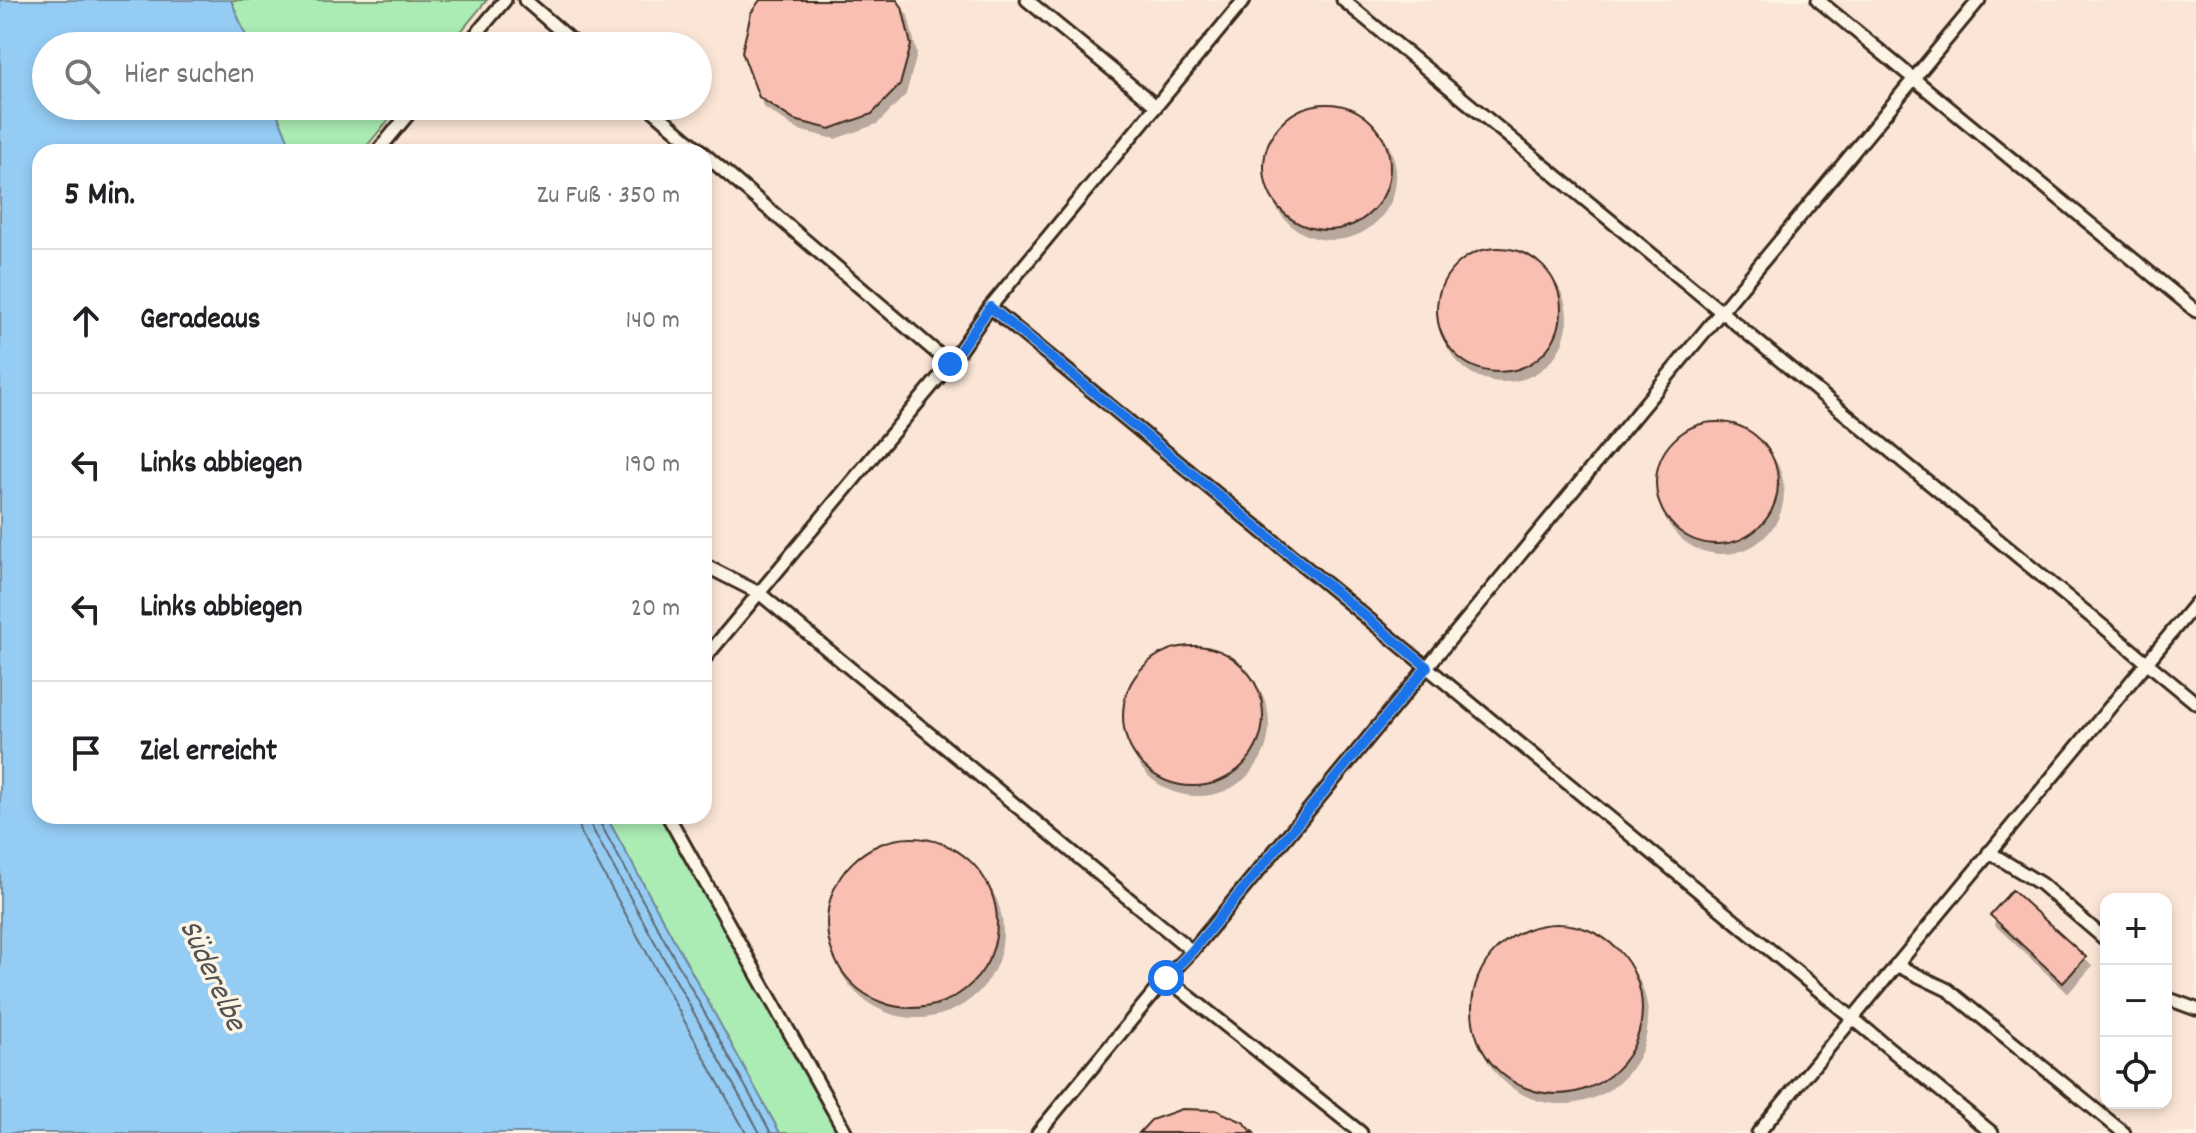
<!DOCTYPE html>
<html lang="de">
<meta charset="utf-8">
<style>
body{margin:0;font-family:Dekko,sans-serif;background:#f2f2f2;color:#202124}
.controls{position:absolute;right:24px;bottom:24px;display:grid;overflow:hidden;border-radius:16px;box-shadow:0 4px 12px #0003}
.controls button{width:72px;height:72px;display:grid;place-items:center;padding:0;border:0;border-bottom:2px solid #e0e0e0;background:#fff;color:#202124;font:40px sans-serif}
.stop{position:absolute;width:24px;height:24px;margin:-18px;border:6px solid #1a73e8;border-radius:50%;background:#fff}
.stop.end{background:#1a73e8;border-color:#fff;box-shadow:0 2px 8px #0008}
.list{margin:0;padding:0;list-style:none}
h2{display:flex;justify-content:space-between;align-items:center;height:104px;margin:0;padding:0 32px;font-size:34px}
h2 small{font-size:26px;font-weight:400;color:#757577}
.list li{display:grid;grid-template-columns:52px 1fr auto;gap:24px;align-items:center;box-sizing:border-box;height:144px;padding:0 32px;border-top:2px solid #e0e0e0}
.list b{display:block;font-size:30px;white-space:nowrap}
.list em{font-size:26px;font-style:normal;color:#757577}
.icon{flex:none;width:44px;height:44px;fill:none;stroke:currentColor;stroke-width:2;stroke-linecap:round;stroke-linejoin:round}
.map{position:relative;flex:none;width:2196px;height:1133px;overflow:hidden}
.search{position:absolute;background:#fff;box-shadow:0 4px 12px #0003;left:32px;top:32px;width:680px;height:88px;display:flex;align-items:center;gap:20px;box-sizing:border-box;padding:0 28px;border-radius:44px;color:#757577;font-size:30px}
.panel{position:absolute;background:#fff;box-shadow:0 4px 12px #0003;left:32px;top:144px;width:680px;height:680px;border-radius:24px}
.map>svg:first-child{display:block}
.built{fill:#fbe5d6;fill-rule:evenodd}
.green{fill:#abecb4;stroke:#738b69;stroke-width:2}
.water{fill:#95ccf4;stroke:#718b9e;stroke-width:2}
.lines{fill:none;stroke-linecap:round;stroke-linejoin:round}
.shore{stroke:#5f6b74;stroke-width:2}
.building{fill:#f9bfb2;stroke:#3b2a1e;stroke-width:2;filter:url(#shadow)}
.lane-casing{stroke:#3b2a1e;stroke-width:17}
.lane{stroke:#fcf5e5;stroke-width:11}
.route{stroke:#1a73e8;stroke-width:10}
.labels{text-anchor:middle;stroke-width:7;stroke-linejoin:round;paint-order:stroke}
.water-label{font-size:32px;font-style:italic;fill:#525254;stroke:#fcf5e5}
</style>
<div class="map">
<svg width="2196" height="1133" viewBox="0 0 2196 1133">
<defs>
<filter id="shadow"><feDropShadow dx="5" dy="9" stdDeviation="0" flood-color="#0004"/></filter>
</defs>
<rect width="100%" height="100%" fill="#fcf5e5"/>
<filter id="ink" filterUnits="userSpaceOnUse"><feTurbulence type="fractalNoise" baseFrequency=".0125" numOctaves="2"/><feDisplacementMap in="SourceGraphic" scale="16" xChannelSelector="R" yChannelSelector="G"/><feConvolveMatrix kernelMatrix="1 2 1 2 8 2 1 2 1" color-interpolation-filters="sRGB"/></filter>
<g filter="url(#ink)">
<path class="built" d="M487,0H2196V1133H838L660,816H704V152H362L400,106H698V46H449ZM2106,899H2166V1103H2106Z"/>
<g class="green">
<path d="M231,0H487L449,46H250Z"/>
<path d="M274,106H400L362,152H293Z"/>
<path d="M606,816H660L839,1133H780Z"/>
</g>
<path class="water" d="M0,0H231L250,46H46V106H274L293,152H40V816H606L780,1133H0Z"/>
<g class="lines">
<g class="shore">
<path d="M577,816L581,833L746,1133"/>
<path d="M589,816L592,828L760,1133"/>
<path d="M599,816L600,823L771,1133"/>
</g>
</g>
<g class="building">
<path d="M760,0H897L902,7L911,45L900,85L872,114L830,129L794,120L759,97L742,52L751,13Z"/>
<circle cx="1327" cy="167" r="63"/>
<circle cx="1499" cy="310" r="62"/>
<circle cx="1717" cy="483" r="61"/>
<circle cx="1193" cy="716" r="70"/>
<circle cx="912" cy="923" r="85"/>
<path d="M2012,890L2086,957L2063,983L1990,915Z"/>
<circle cx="1557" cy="1009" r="85"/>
<path d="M1182,1109L1216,1110L1243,1122L1254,1133H1139L1151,1120Z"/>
</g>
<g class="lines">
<defs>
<g id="lane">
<path d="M525,0L578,46"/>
<path d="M1027,0L1156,106"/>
<path d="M1343,0L2196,703"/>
<path d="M1818,0L2196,311"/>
<path d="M466,46L505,0"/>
<path d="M648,106L702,152"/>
<path d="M377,152L415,106"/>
<path d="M704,154L950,364"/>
<path d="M990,307L1992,1133"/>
<path d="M704,565L759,593L1192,951"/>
<path d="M704,659L950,364L990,307L1244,0"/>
<path d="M668,816L846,1133"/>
<path d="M1989,852L2041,884L2106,940"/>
<path d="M1896,965L1948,990L2124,1133"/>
<path d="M1166,978L1361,1133"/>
<path d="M2166,998L2196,1009"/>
<path d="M1038,1133L1166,978L1192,951L1979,0"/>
<path d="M1758,1133L2196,603"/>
</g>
</defs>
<use href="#lane" class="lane-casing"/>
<use href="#lane" class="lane"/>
</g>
</g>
<g class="lines" filter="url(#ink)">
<path class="route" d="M950,364L990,307L1427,667L1192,951L1166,978"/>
</g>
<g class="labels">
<g class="water-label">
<text transform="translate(215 974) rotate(65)" y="11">Süderelbe</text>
</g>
</g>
</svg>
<div class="controls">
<button>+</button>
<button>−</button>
<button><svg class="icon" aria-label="locate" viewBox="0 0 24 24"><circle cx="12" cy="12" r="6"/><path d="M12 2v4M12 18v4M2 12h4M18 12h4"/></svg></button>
</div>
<div class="stop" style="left:1166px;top:978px"></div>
<div class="stop end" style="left:950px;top:364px"></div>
<div class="search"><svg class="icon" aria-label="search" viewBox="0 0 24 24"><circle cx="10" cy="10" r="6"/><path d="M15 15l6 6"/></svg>Hier suchen</div>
<section class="panel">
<h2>5 Min.<small>Zu Fuß · 350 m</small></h2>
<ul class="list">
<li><svg class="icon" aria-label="ahead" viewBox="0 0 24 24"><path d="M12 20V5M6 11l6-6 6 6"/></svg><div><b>Geradeaus</b></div><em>140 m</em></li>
<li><svg class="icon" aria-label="left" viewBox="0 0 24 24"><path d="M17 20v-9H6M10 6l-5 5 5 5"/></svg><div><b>Links abbiegen</b></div><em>190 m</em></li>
<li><svg class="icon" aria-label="left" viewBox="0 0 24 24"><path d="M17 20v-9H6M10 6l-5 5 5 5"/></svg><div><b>Links abbiegen</b></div><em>20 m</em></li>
<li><svg class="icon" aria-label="arrive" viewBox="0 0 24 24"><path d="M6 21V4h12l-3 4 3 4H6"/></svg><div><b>Ziel erreicht</b></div></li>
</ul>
</section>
</div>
